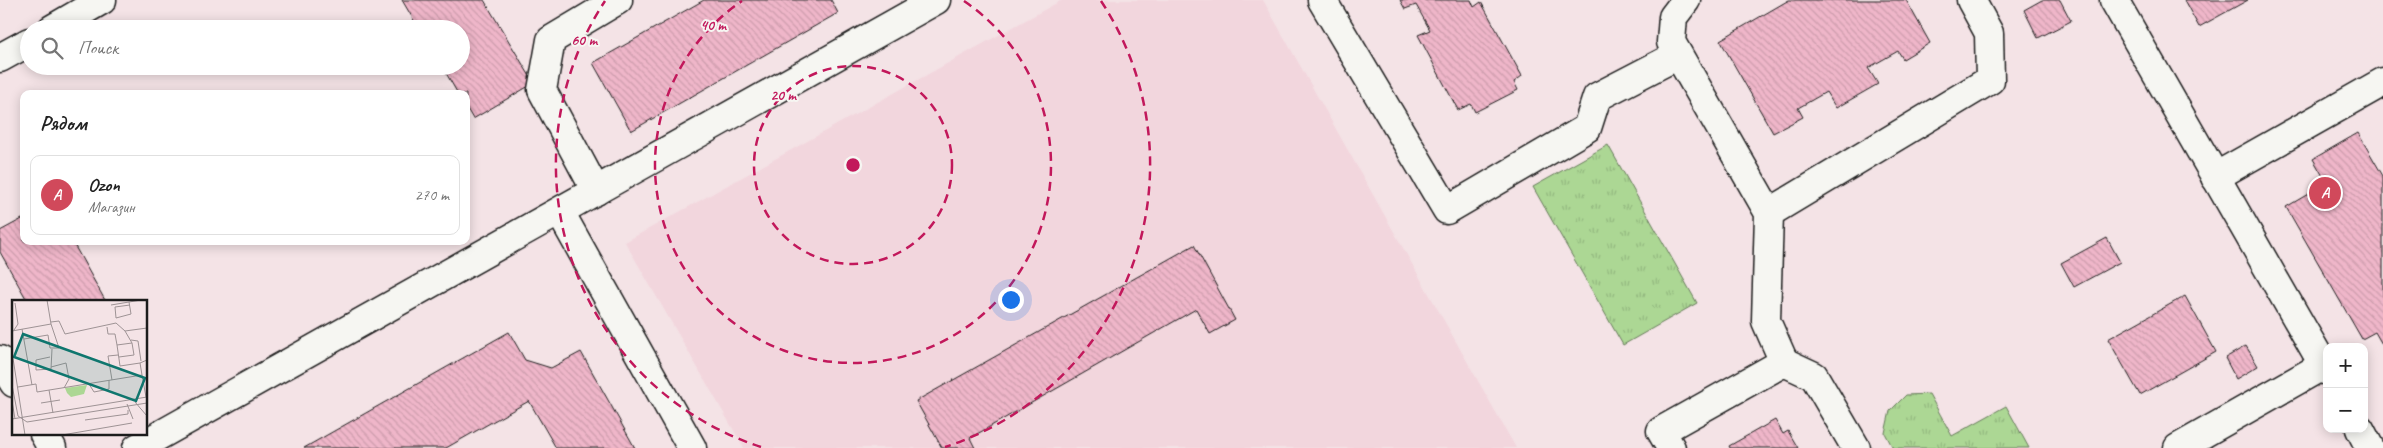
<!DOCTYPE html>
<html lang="ru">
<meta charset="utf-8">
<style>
body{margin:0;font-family:Caveat,sans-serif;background:#f2f2f2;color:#222}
.controls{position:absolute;right:15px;bottom:15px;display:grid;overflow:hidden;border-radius:10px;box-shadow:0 2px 12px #0003}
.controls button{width:45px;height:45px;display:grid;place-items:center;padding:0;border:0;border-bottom:1px solid #e0e0e0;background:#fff;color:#222;font:25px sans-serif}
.you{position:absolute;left:1010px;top:299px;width:18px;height:18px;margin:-12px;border:4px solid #fff;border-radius:50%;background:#1a73e8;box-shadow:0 0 0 8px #1a73e833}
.badge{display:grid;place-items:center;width:32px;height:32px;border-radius:50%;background:#d1495b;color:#fff;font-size:16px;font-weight:700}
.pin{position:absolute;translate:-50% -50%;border:2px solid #fff;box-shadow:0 1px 5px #0006}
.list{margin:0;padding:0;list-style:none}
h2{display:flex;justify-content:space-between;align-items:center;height:65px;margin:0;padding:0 20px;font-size:21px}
h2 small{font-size:16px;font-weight:400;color:#767676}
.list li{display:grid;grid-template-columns:32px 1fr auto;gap:15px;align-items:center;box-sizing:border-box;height:80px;margin:0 10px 10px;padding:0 10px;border:1px solid #e0e0e0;border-radius:10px}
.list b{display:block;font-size:19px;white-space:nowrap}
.list p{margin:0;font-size:16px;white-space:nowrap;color:#767676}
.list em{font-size:16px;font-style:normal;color:#767676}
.icon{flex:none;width:28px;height:28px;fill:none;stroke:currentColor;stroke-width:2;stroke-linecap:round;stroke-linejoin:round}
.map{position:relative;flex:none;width:2383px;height:448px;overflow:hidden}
.search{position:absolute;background:#fff;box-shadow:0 2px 12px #0003;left:20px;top:20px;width:450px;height:55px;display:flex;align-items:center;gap:12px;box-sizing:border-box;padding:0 18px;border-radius:28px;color:#767676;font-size:19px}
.panel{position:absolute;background:#fff;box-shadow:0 2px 12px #0003;left:20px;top:90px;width:450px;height:155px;border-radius:10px}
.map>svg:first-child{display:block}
.built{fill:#f2d6dd}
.park{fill:url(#park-tufts);stroke:#647a58}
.building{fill:url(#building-back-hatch);stroke:#1c1c1c}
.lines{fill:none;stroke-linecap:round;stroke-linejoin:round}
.minor-casing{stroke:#1c1c1c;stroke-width:31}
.major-casing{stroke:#1c1c1c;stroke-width:31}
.minor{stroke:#f6f6f2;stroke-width:28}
.major{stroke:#f6f6f2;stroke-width:28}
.ring{fill:none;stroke:#c2185b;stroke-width:2.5;stroke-dasharray:9 6}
.inset-road{fill:none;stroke:#9e9395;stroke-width:1}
.view{fill:#0f766e;fill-opacity:0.15;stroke:#0f766e;stroke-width:2.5}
.inset-edge{fill:none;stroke:#1c1c1c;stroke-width:2.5}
.centre{fill:#c2185b;stroke:#f6f6f2;stroke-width:2.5}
.ring-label{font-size:15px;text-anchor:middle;font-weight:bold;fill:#c2185b;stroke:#f6f6f2;stroke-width:4;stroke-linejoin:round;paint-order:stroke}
</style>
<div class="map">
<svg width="2383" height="448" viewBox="0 0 2383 448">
<defs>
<pattern id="park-tufts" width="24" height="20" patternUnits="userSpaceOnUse" patternTransform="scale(1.25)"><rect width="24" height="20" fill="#acd794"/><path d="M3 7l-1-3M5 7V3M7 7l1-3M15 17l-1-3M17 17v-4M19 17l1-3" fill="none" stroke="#93b87f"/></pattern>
<pattern id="building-back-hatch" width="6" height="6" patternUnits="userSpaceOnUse" patternTransform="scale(1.25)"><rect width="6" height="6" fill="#efb6c9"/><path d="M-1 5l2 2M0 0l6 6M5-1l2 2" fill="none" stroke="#cc9cac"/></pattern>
</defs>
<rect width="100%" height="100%" fill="#f4e3e6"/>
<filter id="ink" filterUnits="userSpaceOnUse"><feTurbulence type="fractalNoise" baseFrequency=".02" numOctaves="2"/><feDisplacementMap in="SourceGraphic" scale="10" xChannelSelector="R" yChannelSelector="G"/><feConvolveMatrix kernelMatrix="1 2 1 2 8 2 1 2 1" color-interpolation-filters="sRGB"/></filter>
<g filter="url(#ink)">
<path class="built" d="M1062,0H1263L1516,448H744L625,242Z"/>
<g class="park">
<path d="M1608,145L1697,303L1623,345L1533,187Z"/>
<path d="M1929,394L1952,436L2006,406L2029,448H1893L1885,433L1890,411L1906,395Z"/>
</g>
<g class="building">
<path d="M402,0H484L534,83L473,119L466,107V94H458L442,66H461V29H419Z"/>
<path d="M704,0H831L838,13L631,131L593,63Z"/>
<path d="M1400,0H1471L1474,7L1481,2L1522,76L1514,82L1518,90L1475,112L1471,104L1458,110L1418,35L1430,30L1416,5L1405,9Z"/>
<path d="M1789,0H1906L1930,43L1903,59L1898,51L1868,68L1878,84L1836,108L1826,92L1798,108L1803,117L1773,133L1720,40Z"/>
<path d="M2042,0H2060L2071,21L2038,38L2024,10Z"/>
<path d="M2184,0H2248L2199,27Z"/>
<path d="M2358,133L2383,176V346L2375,332L2362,339L2286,207L2327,183L2313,159Z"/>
<path d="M24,218V241H72L106,302H28L0,252V231Z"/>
<path d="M2107,238L2120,262L2074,287L2061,263Z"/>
<path d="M1194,245L1235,320L1210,334L1196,309L970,438L975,448H942L916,401Z"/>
<path d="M2185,296L2216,352L2140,395L2108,339Z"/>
<path d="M509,332L525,360L551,368L581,352L635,448H556L529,401L446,448H304Z"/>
<path d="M2246,346L2258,366L2236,379L2225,358Z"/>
<path d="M1775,420L1783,434L1788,431L1798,448H1730L1729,446Z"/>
</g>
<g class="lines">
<defs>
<g id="minor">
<path d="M1322,0L1447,210L1587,128L1597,97L1678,55"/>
<path d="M1686,0L1673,17L1671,42L1769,213L1766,321L1784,362"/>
<path d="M2114,0L2327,371"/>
<path d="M2215,177L2383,82"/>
<path d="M596,191L542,90L551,40L618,0"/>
<path d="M560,212L692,448"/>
<path d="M1769,213L1990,80L1989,33L1971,0"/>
<path d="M0,360L14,383"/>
<path d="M2360,429L2370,448"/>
<path d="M44,434L52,448"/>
<path d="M137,448L936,0"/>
<path d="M1671,448L1661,431L1784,362L1814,376L1856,448"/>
<path d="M2178,448L2324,365"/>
</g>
<g id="major">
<path d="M52,29L102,0"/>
<path d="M0,58L29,42"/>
</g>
</defs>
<use href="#minor" class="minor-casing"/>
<use href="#major" class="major-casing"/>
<use href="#minor" class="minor"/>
<use href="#major" class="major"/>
</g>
</g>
<g class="ring">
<circle cx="853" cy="165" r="99"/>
<path d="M964 1A198 198 0 1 1 742 1"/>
<path d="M761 447A297 297 0 0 1 605 1M1101 1A297 297 0 0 1 945 447"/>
</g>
<g transform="translate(12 300)">
<rect width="135" height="135" fill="#f4e3e6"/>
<path d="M75,85L72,94L59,97L55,93L53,88Z" fill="#acd794"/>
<path class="inset-road" d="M117,2L119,14L104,18L103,7L118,5M99,5L129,0M39,22L47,21L53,34L104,23L113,31L135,28M95,27L96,34H103L105,45L120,43L113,31M10,29L20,85M2,30L6,24L3,3M0,31L39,24L35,0M12,39L36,35L38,48H47L39,24M119,40L126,41L129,61M105,45L108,66L128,63M0,52L13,135M38,57L24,60V70L39,69L40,49M107,57L122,55L120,43M39,67L54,63L57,79L52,88M130,75L134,97M100,80L96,56L106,55M77,84L82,92L97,89V80M0,85L6,116L15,122L135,103M6,87L24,84L25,92L130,75L128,63L135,60M37,90L41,113M0,101L3,119M123,102L135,116M29,103L48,100M115,104L121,119M0,119L135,97M73,120L116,114V110M50,135L120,123"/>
<path class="view" d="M11,34L133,78L124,101L2,57Z"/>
<rect width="135" height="135" class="inset-edge"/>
</g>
<circle cx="853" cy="165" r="8" class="centre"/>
<g class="ring-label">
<text x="713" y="30">40 m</text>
<text x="584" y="45">60 m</text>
<text x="783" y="100">20 m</text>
</g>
</svg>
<div class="controls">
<button>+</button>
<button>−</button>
</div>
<div class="you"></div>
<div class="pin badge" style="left:2325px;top:193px">A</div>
<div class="search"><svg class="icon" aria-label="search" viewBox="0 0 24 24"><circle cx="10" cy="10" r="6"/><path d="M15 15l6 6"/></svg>Поиск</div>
<section class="panel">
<h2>Рядом<small></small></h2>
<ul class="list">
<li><span class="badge">A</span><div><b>Ozon</b><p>Магазин</p></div><em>270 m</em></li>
</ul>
</section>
</div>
